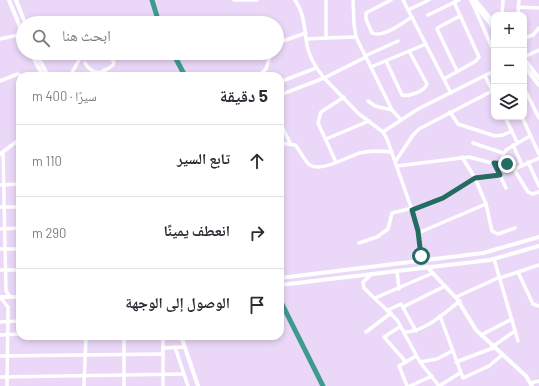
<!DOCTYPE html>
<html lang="ar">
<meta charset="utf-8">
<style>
body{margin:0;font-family:Barlow,"Noto Naskh Arabic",sans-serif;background:#f7f7f7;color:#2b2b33;direction:rtl}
.controls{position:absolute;right:12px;top:12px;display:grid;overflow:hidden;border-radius:8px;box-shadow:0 2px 6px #0003}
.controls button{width:36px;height:36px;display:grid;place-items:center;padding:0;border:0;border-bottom:1px solid #e1e1e2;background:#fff;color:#2b2b33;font:20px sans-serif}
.stop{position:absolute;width:12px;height:12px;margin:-9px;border:3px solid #246c62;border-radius:50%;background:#fff}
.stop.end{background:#246c62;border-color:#fff;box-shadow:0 1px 4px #0008}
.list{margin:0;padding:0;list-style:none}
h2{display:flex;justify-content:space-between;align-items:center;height:52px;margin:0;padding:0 16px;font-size:17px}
h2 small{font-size:13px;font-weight:400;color:#7c7c81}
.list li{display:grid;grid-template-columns:26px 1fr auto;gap:12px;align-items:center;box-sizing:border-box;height:72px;padding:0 16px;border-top:1px solid #e1e1e2}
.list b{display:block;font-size:15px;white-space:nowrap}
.list em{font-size:13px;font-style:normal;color:#7c7c81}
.icon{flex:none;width:22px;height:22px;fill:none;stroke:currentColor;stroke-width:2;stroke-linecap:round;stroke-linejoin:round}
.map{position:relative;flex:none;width:539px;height:386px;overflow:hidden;direction:ltr}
.search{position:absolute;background:#fff;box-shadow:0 2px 6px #0003;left:16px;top:16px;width:268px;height:44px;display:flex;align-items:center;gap:10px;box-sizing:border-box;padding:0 14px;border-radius:22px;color:#7c7c81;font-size:15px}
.panel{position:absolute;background:#fff;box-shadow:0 2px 6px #0003;left:16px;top:72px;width:268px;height:268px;border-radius:12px;direction:rtl}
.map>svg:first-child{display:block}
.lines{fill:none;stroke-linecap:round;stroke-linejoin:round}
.river{stroke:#3f9b8e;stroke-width:5}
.minor{stroke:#fff;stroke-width:3.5}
.tertiary{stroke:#fff;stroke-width:4}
.route{stroke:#246c62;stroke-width:5}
</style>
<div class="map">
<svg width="539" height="386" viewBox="0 0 539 386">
<rect width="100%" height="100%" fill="#ebd8f8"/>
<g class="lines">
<g class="river">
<path d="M152,0L159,23"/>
<path d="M173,53L185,76"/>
<path d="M280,300L323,386"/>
</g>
<g class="minor">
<path d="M234,0H257"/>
<path d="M295,0C305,15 304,28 307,45C309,57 316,68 324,78"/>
<path d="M326,0V38L356,37"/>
<path d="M353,0L354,24L356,37L392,110L401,120"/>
<path d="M391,0L366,13V19L372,33C384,38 402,23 412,17"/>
<path d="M403,0L451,93"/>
<path d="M472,2L494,52"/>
<path d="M518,7L539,8"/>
<path d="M408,10L429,0"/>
<path d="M428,15L459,0"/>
<path d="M502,15L503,0"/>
<path d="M518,15L519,0"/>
<path d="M524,38L533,35L539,28"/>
<path d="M0,39L23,34"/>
<path d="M306,39L326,38"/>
<path d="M277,43L306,33"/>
<path d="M365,56L398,41"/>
<path d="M524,57L539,50"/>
<path d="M386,61L402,95C409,97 425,91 427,84L409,51"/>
<path d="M85,63C93,76 102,74 113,65L114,63L109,53"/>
<path d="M371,67L426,44"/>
<path d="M104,70L108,76"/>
<path d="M457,71L437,29L439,27L460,16"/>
<path d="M70,76L83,53"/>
<path d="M138,76L142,75"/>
<path d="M258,76L266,69L271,53"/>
<path d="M485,76L494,94"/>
<path d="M324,78L366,57"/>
<path d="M444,79L476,61L479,57L454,2"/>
<path d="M285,80L316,68"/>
<path d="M0,81L18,74L22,76"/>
<path d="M524,88L539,118"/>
<path d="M280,95L324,78L359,114L383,132L387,139L412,210L418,231L422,261"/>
<path d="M368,101L375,106L392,110"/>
<path d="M450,112L458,124L495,136L503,135L512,131"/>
<path d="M505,117L517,142"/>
<path d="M522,117L539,154"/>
<path d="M280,122L290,143"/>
<path d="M383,132L418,109L494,71"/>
<path d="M326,139L369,121"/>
<path d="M280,143L295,145C301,151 304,161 310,165C320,173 349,156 360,153C371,150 381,151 392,152"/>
<path d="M473,143L503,153"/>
<path d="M513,145L522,165"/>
<path d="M3,152L6,291L10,297"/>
<path d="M0,154L20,139"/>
<path d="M462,157L475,178L486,204L492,231L498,234L515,228"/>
<path d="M336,162L318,123L321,112L344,97"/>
<path d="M395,162L413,135L419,129L492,91"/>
<path d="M528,162L539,186"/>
<path d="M494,163L506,188"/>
<path d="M499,163L506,150L530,136"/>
<path d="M397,166L469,157L488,162L512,166L528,192L532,194L539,192"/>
<path d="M515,169L539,158"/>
<path d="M0,185L20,184"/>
<path d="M0,207H20"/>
<path d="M412,210L443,198L475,178L500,175"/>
<path d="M0,229L20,228"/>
<path d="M418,233L486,204"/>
<path d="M359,243L377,237L388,229L392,213L412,208"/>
<path d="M0,249H20"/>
<path d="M494,259L518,341"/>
<path d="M0,270H20"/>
<path d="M397,271L399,289"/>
<path d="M518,272L533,304L539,306"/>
<path d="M372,274L363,282L364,288L397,320L420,362L439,386"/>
<path d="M500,278L539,265"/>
<path d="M0,297L8,307L7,386"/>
<path d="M456,297L500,277"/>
<path d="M375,298L433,273"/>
<path d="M403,307L445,286"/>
<path d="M388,310L401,304L416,331"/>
<path d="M440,316L463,378L489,366L502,355"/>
<path d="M0,322L20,321"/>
<path d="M401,326L384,337L406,362"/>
<path d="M366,332L391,313"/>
<path d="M405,332C425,332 444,313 460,301"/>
<path d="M0,335L20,334"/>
<path d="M481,335L512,319"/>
<path d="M175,347L188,386"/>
<path d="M492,347L515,331"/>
<path d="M163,348L184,347"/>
<path d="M0,356L163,354"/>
<path d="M420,362L437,359L452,351"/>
<path d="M456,362L493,348"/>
<path d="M0,377L184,374"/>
<path d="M530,383L539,381"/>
<path d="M84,386L86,336"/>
<path d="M124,386V336"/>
<path d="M163,386V336"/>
<path d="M407,386L399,366L416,356"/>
<path d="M410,386L432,376"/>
<path d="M439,386L460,373"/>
</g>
<g class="tertiary">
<path d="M9,0L23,34"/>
<path d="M16,0L25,23"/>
<path d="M471,0L494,28"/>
<path d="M475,0L494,23"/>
<path d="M31,53L43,76"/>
<path d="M36,53L48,76"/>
<path d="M524,59L539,78"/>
<path d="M524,66L539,85"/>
<path d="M427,267L457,299L476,330L526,376L532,386"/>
<path d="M280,278L483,253L539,237"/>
<path d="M280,285L490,260L539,246"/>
<path d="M0,297H20"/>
<path d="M181,336L198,386"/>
</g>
</g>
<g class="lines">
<path class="route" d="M421,256L418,231L412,210L443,198L475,178L500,175L494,163L507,164"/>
</g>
</svg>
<div class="controls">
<button>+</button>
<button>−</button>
<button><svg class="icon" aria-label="layers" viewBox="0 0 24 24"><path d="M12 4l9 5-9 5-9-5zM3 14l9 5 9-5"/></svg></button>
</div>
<div class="stop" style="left:421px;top:256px"></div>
<div class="stop end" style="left:507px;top:164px"></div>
<div class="search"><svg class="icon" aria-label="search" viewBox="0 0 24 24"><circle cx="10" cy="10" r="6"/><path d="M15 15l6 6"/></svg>ابحث هنا</div>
<section class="panel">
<h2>5 دقيقة<small>سيرًا · 400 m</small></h2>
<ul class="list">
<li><svg class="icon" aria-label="ahead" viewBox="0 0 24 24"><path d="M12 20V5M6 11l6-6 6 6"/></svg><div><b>تابع السير</b></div><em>110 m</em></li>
<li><svg class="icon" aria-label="right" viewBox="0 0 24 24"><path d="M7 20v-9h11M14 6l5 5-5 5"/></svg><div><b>انعطف يمينًا</b></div><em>290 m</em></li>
<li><svg class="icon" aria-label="arrive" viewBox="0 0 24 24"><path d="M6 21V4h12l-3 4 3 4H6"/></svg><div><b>الوصول إلى الوجهة</b></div></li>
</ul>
</section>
</div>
